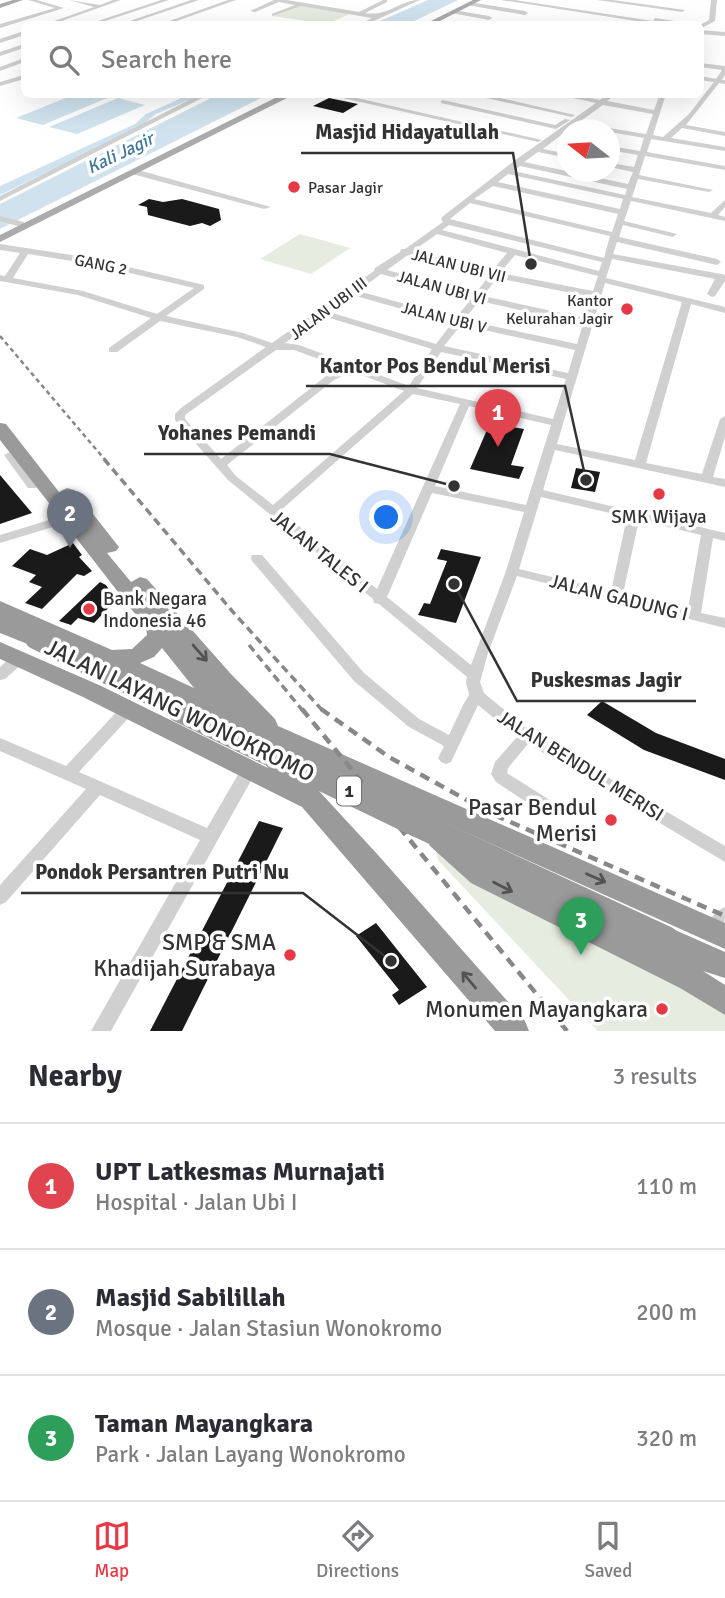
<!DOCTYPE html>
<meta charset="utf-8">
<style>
body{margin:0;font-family:Signika,sans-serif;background:#f2f2f3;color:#2b2b33}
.compass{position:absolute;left:557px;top:119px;width:63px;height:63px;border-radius:50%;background:#fff;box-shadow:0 7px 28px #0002;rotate:287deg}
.you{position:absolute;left:387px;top:518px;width:24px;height:24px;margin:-18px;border:5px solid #fff;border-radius:50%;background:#1a73e8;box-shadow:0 0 0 10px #1a73e833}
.badge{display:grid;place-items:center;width:46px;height:46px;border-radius:50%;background:#e63946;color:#fff;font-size:23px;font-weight:700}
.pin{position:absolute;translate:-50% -58px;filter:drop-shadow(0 2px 4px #0008)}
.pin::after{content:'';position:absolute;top:37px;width:24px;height:21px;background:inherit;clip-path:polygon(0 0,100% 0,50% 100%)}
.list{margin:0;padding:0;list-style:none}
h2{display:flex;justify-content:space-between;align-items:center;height:91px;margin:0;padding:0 28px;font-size:30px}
h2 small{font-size:23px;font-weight:400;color:#7c7c81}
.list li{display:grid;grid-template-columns:46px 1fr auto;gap:21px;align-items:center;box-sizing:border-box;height:126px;padding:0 28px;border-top:2px solid #e1e1e2}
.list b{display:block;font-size:26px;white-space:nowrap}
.list p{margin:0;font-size:23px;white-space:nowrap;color:#7c7c81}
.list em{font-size:23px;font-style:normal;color:#7c7c81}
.icon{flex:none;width:38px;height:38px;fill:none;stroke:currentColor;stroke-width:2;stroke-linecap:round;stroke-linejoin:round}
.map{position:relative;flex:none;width:725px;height:1031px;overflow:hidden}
.search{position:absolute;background:#fff;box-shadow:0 7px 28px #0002;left:21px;right:21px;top:21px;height:77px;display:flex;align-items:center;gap:18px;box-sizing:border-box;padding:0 24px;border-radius:10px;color:#7c7c81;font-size:26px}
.sheet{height:469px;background:#fff}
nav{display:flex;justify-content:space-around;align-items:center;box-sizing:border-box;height:98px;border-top:2px solid #e1e1e2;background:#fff;font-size:19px;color:#7c7c81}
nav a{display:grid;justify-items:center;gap:4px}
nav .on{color:#e63946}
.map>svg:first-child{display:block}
.green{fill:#e6ecdf}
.water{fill:#cfe2ee}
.building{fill:#1a1a1a}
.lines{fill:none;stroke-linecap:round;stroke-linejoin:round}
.minor{fill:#d0d0d0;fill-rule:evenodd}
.major{fill:#ababab;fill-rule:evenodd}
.highway{fill:#9a9a9a;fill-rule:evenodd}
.rail-far2{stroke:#888;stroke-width:2.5;stroke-dasharray:4.5 3.5;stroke-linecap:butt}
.rail-far1{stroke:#888;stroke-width:3.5;stroke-dasharray:8 5;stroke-linecap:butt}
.rail{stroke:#888;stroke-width:4.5;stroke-dasharray:10 7;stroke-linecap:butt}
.highway-bridge-far1{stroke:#9a9a9a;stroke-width:20}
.highway-bridge{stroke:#9a9a9a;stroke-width:26}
.oneway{stroke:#525252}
.poi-dot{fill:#e63946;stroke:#fff;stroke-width:2.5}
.labels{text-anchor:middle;stroke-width:7;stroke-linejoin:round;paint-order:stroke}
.far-poi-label{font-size:16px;fill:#333;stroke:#fff;text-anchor:start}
.far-street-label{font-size:16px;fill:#333;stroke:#fff}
.far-water-label{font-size:18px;font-style:italic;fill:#3f7597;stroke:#fff}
.shield{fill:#fff;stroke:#707070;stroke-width:2}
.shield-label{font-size:18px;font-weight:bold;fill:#333}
.poi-label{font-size:19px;fill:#333;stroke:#fff}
.street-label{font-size:19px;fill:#333;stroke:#fff}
.near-street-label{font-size:23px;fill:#333;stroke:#fff}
.near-poi-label{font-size:23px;fill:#333;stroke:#fff;text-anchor:end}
.leader{fill:none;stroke:#333;stroke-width:2.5}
.callout-dot{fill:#333;stroke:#fff;stroke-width:2.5}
.callout-label{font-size:21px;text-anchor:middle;font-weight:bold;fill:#333;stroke:#fff;stroke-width:7;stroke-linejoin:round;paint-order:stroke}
</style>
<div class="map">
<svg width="725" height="1031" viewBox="0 0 725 1031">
<rect width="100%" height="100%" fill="#fff"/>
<g class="green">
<path d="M299,5L350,14L327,24L272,16Z"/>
<path d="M300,234L350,248L311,274L260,259Z"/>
<path d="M438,850L725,1008V1031H598L438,860L436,852Z"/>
</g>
<g class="water">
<path d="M428,0H458L408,24H373Z"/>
<path d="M104,94L112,96L43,125L16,118L73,95Z"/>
<path d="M188,95H201L156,114L140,127L0,195V186L135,124L146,114Z"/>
<path d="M217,95H267L0,229V204Z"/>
<path d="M118,98L145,105L77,134L49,127Z"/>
</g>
<g class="building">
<path d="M329,98L358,104L343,113L313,106Z"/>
<path d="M149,199L163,202L182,199L219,209L221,220L210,226L202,223L190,226L148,215L147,207L138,205Z"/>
<path d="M490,423L524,429L511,465L524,467L519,479L470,469Z"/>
<path d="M576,468L600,472L595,492L571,488Z"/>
<path d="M0,475L32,513L0,524Z"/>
<path d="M73,543L82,555L79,557L92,571L84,576L77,574L42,609L25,603L42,587L29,582L36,575L12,566L30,549L47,555Z"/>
<path d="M441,549L481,557L456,623L418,615L424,603L430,604L447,561L437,559Z"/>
<path d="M100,582L106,585L116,600L94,623L78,618L71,625L59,621Z"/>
<path d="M602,701L656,733L725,759V780L644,750L587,715Z"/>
<path d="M259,821L283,828L182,1031H150Z"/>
<path d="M376,923L427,987L399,1005L392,995L399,990L356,936Z"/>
</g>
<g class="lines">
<g class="minor">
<path d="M28,0H37L64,8L0,28V24L55,8Z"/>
<path d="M69,0L100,5L113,0H121L53,24H46L94,7Z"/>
<path d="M161,0H169L96,24H89Z"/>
<path d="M191,0H199L128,24H121Z"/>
<path d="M228,0H236L168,24H161Z"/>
<path d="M274,0H287L359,12L383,0H387V2L365,13C390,17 398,0 420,0L367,24H360L372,18L301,6L272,16V14L295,5L279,2L255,12L250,11Z"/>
<path d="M501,0H515L653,21L655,18L694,24H655Z"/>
<path d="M597,0H613L685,10L682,12Z"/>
<path d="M711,0H717L715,21L700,29V25L709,20Z"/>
<path d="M469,2L525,11L528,13L525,15L467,5Z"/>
<path d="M453,10L489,16L492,18L489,20L451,13Z"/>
<path d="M700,30L725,32V36L700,34Z"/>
<path d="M24,31V35L0,43V39Z"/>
<path d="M24,44V48L0,56V52Z"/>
<path d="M24,58V62L0,71V67Z"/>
<path d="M700,63L725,66V75L722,80H725V84L719,83L686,125L725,132V136L682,128L671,138L725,147V151L651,139L647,152L725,166V170L645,156L639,175L713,190L709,192L638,179L632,197L711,213L725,200V207L718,215L725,217V221L631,201L624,221L677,234L673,237L623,225L619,237L717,259L721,262L717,265L617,242L613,254L721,274L725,275V281L715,296L712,297L707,294L715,279L612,259L606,278L725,307V313L691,304L646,463L702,474L720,419L725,416V437L713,477L725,479V487L555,450L543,490L725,533V541L713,538L701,613L725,618V628L517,576L488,653L480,682L484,693L531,732L725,846V862L528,744L508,768L507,773L558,805L560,810L558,815L552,817L546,815L496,782L491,774L495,762L517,737L478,705L451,762L446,764L441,762L438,758L444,746L409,727L354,681L252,561L251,558L252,555H262L364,673L419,719L449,735L463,705L469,695L466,682L467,677L379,604L374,603L373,599L228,480L175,420V414L181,408L266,347L237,337L160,321L117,352H109V348L151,318L78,295L0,281V275L5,276L20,253L0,250V244L91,258L204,285V289L166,316L243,333L272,343L374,271L375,268L400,252L401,249H405L443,222L441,219L442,217L514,161L596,103L555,94H571L600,100L608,94H616L607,101L654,110L660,94H666L653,135L663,137L689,114L714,82L700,80V76L716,79L722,70L700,67ZM603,105L653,114L646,134L578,123ZM573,126L593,130H610V132L644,138L640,151L610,146V150L638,155L634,167L610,163V167L633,172L628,184L524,162L538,152L568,158V154L543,149ZM520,166L627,189L625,195L513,171ZM508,174L623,199L620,209L498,182ZM493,186L618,214L612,232L474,199ZM470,203L610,236L604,258L450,219ZM449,225L602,262L599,271L442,230ZM437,234L507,253L492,271L413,251ZM28,254L91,264L194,288L157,314L83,291L13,278ZM408,255L489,276L475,294L387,270ZM515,255L598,276L593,291L500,273ZM381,274L471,299L456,318L358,291ZM497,278L591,297L585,318L483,296ZM605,283L682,302L635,460L557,444ZM352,295L452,323L436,344L329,312ZM479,301L583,324L577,344L464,320ZM323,316L432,349L409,386L299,345L285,343ZM461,325L575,350L568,373L444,346ZM276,350H294L343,368L326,376L221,459L185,419V415ZM441,352L566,379L553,419L417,388ZM356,373L404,391L273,505L236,476L227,465L334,380L347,374ZM413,394L460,404L377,589L280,511ZM469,406L551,425L526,505L435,486ZM432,493L524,512L506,571L471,665L387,597ZM541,497L627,517L611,591L519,569ZM639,520L701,535L688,609L623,594Z"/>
<path d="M24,75V79L0,86V82Z"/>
<path d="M201,94H210L0,201V196Z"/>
<path d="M325,94H339L542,140L538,142Z"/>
<path d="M468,94H483L575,115L572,117Z"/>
<path d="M443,100L555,125L565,119L570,120L556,129L441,103V101Z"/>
<path d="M132,170H138L271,207L264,209L132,174Z"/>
<path d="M0,216L24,222L25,224L21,227L0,221Z"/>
<path d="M10,452L14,453L36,482L38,485L36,488H28L4,455Z"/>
<path d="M69,514L75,518L73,521L0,543V535Z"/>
<path d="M19,653L24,654L26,658L24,662L5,679L0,680V667L14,654Z"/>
<path d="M128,703L133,705L135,709L133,713L79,772L207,828L243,766L249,764L255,766L257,770L111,1031H91L200,840L100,795L6,902L0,905V885L86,789L0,751V738L66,766L123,705Z"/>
<path d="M725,907C725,921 725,932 713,938L707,936L704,930C708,921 715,911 725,907Z"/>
</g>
<g class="major">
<path d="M13,0H23L0,8V4Z"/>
<path d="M473,0H481L434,24H425Z"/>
<path d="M283,94H295L0,242V235Z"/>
</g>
<g class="highway">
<path d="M0,423L6,424L59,492L67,488L74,490L119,547L116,551L107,553L131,582L140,577L147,579L230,673L275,719L278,726L725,923V949L367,788L45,638L43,644L35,647L0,633V601L112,650L132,649L147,635L146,628L0,440ZM162,648L194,688L140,663L154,657Z"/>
<path d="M0,642L99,685L268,768L263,760L266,753L275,751L284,753L378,855L525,1021L529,1031H495L302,807L83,697L0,659Z"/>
<path d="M439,827L448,830L489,867L658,949L652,939L656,930L666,926L725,952V978L703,971L725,985V1015L680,988L471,883L430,846L426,838L430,830Z"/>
</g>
<path class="rail-far2" d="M0,336L106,461"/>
<g class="rail-far1">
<path d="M104,459L233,612L323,711"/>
<path d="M249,645L303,711"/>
</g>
<g class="rail">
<path d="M302,709L567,1031"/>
<path d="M321,709L389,757L492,814L725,916"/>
</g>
<path class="highway-bridge-far1" d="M35,639L183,711"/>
<path class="highway-bridge" d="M179,709L415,823L666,939"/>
</g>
<defs><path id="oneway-shaft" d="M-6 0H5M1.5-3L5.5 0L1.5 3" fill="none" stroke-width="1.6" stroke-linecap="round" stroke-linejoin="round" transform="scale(1.75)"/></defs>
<g class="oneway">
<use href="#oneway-shaft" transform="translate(200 653) rotate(49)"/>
<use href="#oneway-shaft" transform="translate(596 878) rotate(24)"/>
<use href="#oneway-shaft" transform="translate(503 887) rotate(27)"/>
<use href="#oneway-shaft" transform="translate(469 980) rotate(-130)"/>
</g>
<g class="poi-dot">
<circle cx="294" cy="187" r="7"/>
<circle cx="627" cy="309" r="7"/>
<circle cx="659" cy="494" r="7"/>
<circle cx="89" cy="609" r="7"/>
<circle cx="611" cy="820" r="7"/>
<circle cx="290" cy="955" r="7"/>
<circle cx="662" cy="1009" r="7"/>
</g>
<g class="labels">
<g class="far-poi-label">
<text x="308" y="193">Pasar Jagir</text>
<text x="613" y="306" text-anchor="end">Kantor<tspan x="613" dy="18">Kelurahan Jagir</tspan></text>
</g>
<g class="far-street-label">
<text transform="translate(101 264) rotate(11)" y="6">GANG 2</text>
<text transform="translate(459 265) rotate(14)" y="6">JALAN UBI VII</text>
<text transform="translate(442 287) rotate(15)" y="6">JALAN UBI VI</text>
<text transform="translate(328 308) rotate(-37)" y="6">JALAN UBI III</text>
<text transform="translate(444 317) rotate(14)" y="6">JALAN UBI V</text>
</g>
<g class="far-water-label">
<text transform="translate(120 153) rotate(-26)" y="6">Kali Jagir</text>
</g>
<rect class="shield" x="337" y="776.5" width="24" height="29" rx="5"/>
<g class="shield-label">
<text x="349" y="797">1</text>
</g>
<g class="poi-label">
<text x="659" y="523">SMK Wijaya</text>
<text x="103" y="605" text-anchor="start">Bank Negara<tspan x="103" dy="22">Indonesia 46</tspan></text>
</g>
<g class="street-label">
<text transform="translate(320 551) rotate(39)" y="7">JALAN TALES I</text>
<text transform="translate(619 597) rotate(14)" y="7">JALAN GADUNG I</text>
<text transform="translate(581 765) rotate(32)" y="7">JALAN BENDUL MERISI</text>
</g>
<g class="near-street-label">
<text transform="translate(180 710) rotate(26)" y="8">JALAN LAYANG WONOKROMO</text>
</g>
<g class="near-poi-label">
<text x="597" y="815">Pasar Bendul<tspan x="597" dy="26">Merisi</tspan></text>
<text x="276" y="950">SMP &amp; SMA<tspan x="276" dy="26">Khadijah Surabaya</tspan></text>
<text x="648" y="1017">Monumen Mayangkara</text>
</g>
</g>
<path class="leader" d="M531 264L513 153H301M586 480L565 386H306M454 486L330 454H144M454 584L517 701H696M391 961L303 893H21"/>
<g class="callout-dot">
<circle cx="531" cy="264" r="7"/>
<circle cx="586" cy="480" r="7"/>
<circle cx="454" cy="486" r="7"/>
<circle cx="454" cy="584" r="7"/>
<circle cx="391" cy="961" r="7"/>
</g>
<g class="callout-label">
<text x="407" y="139">Masjid Hidayatullah</text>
<text x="435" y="373">Kantor Pos Bendul Merisi</text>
<text x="237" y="440">Yohanes Pemandi</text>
<text x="606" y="687">Puskesmas Jagir</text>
<text x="162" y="879">Pondok Persantren Putri Nu</text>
</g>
</svg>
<svg class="compass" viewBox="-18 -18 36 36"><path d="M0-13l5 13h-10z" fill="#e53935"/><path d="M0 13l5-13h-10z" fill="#7c7c81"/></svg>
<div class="you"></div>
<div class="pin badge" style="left:498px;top:447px;background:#e0444e">1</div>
<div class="pin badge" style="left:70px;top:548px;background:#6b7280">2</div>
<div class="pin badge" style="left:581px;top:955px;background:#2e9e5b">3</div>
<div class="search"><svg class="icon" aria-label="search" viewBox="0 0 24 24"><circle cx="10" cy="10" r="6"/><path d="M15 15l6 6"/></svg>Search here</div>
</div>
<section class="sheet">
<h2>Nearby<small>3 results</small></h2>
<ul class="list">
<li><span class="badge" style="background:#e0444e">1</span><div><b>UPT Latkesmas Murnajati</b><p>Hospital · Jalan Ubi I</p></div><em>110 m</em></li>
<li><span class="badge" style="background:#6b7280">2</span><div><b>Masjid Sabilillah</b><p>Mosque · Jalan Stasiun Wonokromo</p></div><em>200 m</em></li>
<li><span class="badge" style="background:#2e9e5b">3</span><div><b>Taman Mayangkara</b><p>Park · Jalan Layang Wonokromo</p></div><em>320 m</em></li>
</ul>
</section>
<nav>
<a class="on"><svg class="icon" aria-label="map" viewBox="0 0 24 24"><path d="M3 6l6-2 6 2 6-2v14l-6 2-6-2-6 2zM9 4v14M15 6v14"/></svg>Map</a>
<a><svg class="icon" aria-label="directions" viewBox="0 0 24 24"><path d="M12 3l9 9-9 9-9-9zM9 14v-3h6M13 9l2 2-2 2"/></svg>Directions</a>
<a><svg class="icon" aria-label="saved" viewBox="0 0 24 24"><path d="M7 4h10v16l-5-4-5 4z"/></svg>Saved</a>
</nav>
